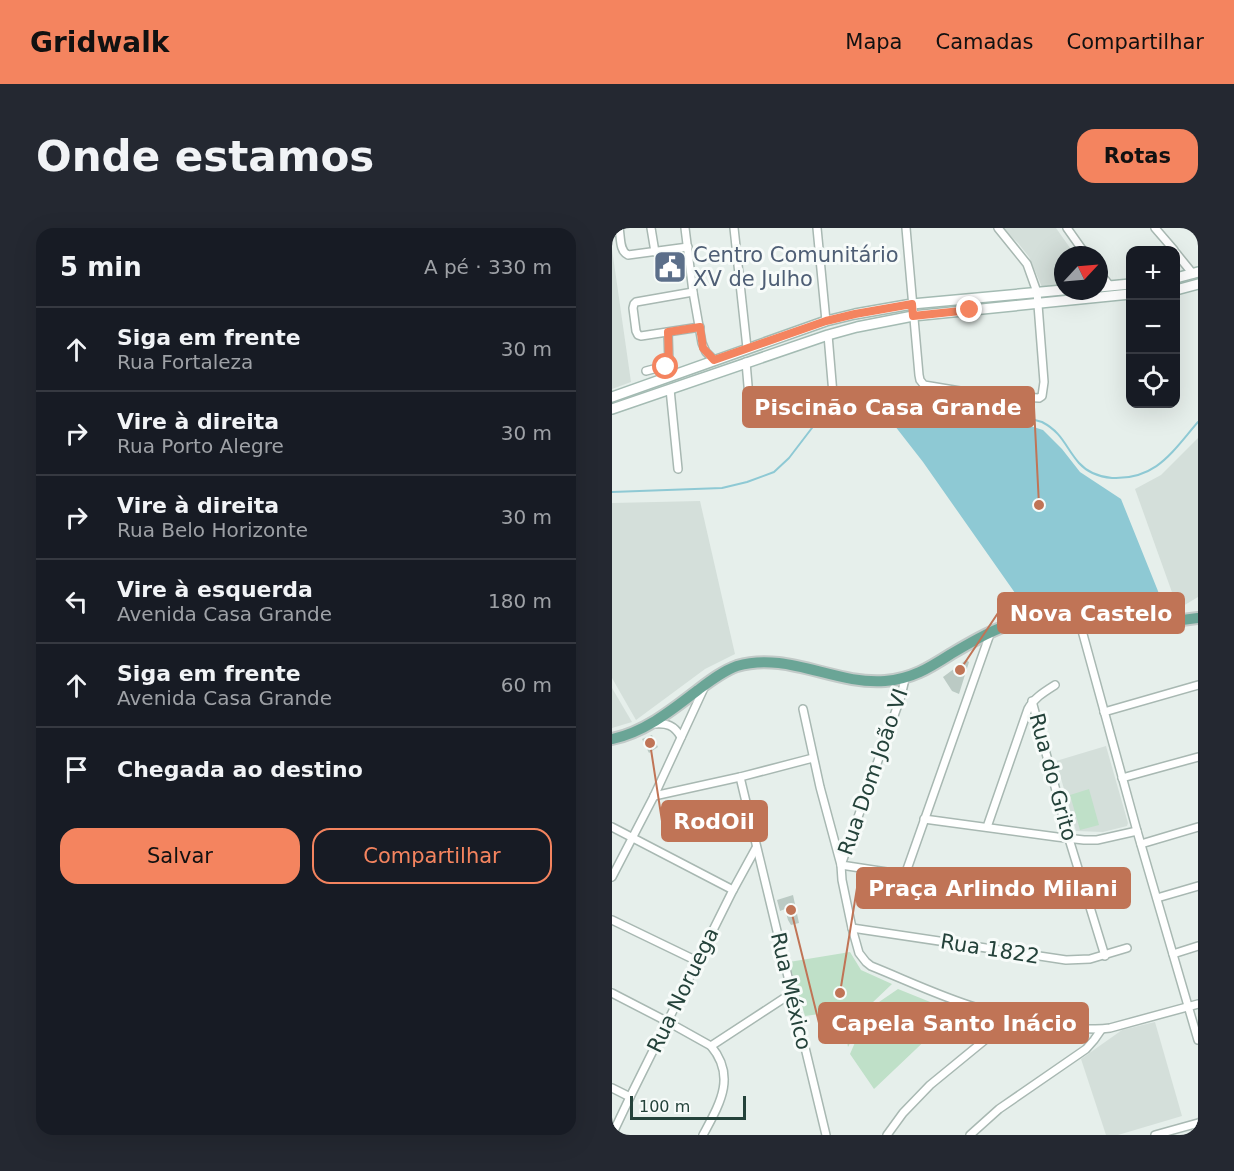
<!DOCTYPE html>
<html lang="pt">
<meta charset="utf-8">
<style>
body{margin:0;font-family:"DejaVu Sans",sans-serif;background:#242831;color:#f1f3f6}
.controls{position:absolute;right:18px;top:18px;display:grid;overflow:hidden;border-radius:12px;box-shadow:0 6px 24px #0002}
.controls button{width:54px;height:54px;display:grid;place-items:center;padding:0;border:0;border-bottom:2px solid #363941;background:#171b24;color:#f1f3f6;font:30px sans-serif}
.compass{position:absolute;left:442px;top:18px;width:54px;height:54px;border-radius:50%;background:#171b24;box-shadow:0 6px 24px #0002;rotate:64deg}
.scale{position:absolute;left:18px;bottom:15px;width:116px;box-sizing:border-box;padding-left:6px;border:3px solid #24423a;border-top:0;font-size:16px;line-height:21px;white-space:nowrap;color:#24423a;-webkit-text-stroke:4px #f7fbf9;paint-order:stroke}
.stop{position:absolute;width:18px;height:18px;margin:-14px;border:4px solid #f4845f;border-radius:50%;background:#fff}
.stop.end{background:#f4845f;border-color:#fff;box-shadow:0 2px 6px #0008}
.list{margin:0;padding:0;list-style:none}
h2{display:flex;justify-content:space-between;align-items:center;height:78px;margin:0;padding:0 24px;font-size:26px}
h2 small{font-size:20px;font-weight:400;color:#9ea1a6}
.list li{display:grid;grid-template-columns:39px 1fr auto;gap:18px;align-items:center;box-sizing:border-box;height:84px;padding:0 24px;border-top:2px solid #363941}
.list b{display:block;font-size:22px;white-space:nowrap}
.list p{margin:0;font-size:20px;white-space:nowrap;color:#9ea1a6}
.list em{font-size:20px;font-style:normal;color:#9ea1a6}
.actions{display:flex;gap:12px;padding:18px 24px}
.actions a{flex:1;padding:14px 0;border:2px solid #f4845f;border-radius:18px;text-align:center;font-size:21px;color:#f4845f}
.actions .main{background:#f4845f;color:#111}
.icon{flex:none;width:33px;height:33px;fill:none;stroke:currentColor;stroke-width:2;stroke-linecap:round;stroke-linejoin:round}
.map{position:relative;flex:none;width:586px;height:907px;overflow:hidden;border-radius:18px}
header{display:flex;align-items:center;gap:36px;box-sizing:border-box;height:84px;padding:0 30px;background:#f4845f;color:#111}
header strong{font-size:28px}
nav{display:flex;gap:33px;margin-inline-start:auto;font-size:21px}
.intro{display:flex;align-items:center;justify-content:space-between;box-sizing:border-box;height:144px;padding:0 36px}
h1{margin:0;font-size:42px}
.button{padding:15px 27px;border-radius:18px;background:#f4845f;color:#111;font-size:21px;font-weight:700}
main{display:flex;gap:36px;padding:0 36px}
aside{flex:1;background:#171b24;border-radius:18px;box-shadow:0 6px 24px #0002}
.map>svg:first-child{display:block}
.built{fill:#d4dfda}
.green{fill:#bfe0c8}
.water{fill:#8ec9d4}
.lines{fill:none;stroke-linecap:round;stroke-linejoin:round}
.stream{stroke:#8ec9d4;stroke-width:2}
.building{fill:#bbcac4}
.minor-casing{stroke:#a8b8b2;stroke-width:10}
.secondary-casing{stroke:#a4bbb3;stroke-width:12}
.primary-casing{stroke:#c2cac8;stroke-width:14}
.minor{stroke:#fff;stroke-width:7}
.secondary{stroke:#fff;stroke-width:9}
.primary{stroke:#6aa596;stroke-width:10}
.route{stroke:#f4845f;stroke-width:8}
.labels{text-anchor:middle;stroke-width:6;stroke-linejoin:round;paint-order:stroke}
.service-label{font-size:21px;fill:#4e5e75;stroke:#f7fbf9;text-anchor:start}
.street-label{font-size:21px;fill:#24423a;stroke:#f7fbf9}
.leader{fill:none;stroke:#c07456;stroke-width:2}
.callout-dot{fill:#c07456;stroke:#f7fbf9;stroke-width:2}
.callout{fill:#c07456;stroke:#c07456;stroke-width:2}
.callout-label{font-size:22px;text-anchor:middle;font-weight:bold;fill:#fff}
</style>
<header>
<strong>Gridwalk</strong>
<nav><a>Mapa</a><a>Camadas</a><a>Compartilhar</a></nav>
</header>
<div class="intro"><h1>Onde estamos</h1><a class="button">Rotas</a></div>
<main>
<aside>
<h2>5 min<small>A pé · 330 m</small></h2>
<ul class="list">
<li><svg class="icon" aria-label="ahead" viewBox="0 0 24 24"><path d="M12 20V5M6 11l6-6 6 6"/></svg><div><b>Siga em frente</b><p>Rua Fortaleza</p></div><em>30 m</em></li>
<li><svg class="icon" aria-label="right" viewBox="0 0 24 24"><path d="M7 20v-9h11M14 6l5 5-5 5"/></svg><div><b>Vire à direita</b><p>Rua Porto Alegre</p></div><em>30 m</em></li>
<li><svg class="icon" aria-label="right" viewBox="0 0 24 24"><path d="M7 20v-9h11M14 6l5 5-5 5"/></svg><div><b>Vire à direita</b><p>Rua Belo Horizonte</p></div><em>30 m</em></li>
<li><svg class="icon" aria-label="left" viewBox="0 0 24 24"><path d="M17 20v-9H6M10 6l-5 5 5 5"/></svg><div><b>Vire à esquerda</b><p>Avenida Casa Grande</p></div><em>180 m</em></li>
<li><svg class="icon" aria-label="ahead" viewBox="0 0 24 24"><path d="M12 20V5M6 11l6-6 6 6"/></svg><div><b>Siga em frente</b><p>Avenida Casa Grande</p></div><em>60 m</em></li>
<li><svg class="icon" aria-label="arrive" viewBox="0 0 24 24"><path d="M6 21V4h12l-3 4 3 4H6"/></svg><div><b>Chegada ao destino</b></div></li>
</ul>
<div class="actions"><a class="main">Salvar</a><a>Compartilhar</a></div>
</aside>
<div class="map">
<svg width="586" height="907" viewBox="0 0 586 907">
<rect width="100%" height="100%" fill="#e6efeb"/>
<g class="built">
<path d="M392,0H444L463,27H451V56L430,59L417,29L406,15L393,3Z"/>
<path d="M0,21L19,154L0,161Z"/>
<path d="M586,210V369L566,381L523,261L549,247Z"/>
<path d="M88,273L123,426L93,441L24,492L0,450V275Z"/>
<path d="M0,460L20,494L0,500Z"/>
<path d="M494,518L516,595L515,598L491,604L464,603L444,533Z"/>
<path d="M543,794L570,888L506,907H494L469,831L510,802Z"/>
</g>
<g class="green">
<path d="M477,561L487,597L468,602L458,567Z"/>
<path d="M238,724L249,742L280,756L260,775L236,819L229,783L193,788L177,734Z"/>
<path d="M286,761L343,784L262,861L238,826L248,803L261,787L267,774Z"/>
</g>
<path class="water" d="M316,179L361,185L399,192L431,202L450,221L468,244L509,271L550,373L410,375L311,234L272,184L278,182Z"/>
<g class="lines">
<path class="stream" d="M0,264L110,260L135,254L162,244L177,230L203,196L216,183L245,172L277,173L306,168H337L430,194C451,205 453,219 467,235C476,245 488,249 500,250C544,252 560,224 586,194"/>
</g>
<g class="building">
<path d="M68,29L71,46L48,50L47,33Z"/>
<path d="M354,432L357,434L347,466L340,463L331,449Z"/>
<path d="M40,507L46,519L37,525L30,511Z"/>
<path d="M181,667L187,695L179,697L176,692L173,681L168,683L165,672Z"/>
</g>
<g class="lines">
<defs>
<g id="minor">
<path d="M7,0C9,9 7,23 16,27L76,19"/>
<path d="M39,0L43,24"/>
<path d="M73,0L81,64L90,115L94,124L102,132"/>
<path d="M122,0L135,120"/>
<path d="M205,0L214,93"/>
<path d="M294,0L307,147L308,152L312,157L372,167L427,170L430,168L432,154L425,64L415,36L386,0"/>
<path d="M455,0L474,27"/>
<path d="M543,0L562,22"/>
<path d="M564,25L581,46"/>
<path d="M487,44L498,58"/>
<path d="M81,64L24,74L22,76L21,80L24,103L26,107L29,108L88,99"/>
<path d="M216,107L221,166"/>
<path d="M134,134L139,193"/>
<path d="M34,143L57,137L56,104"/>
<path d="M58,161L66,241"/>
<path d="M466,388L525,603L586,812"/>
<path d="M293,451L289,468L229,637L477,675"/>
<path d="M420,473L457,611L493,728"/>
<path d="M191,481L208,559L229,637L230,652L240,700L247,725L254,734L259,738C294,752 329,769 366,780C390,788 414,791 438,795C458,799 478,803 498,800L586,776"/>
<path d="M492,484L586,457"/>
<path d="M42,496C55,495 62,497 69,509"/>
<path d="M128,549L214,907"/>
<path d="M510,550L586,529"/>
<path d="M42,568L128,549L201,530"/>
<path d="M312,591L445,609L472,612H485L525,603"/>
<path d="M0,599L121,662"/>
<path d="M375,599L416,481C422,470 432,464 443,457"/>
<path d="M529,616L586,599"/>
<path d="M293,647L378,406"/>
<path d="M0,649L42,568L92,460"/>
<path d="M545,670L586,658"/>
<path d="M0,692L85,733"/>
<path d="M240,700L454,732L478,731L515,720"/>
<path d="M561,726L586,718"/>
<path d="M0,765L56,794L99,818C125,849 107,877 91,907"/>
<path d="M99,818L180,765"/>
<path d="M0,860L18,869"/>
<path d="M0,907L18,869L121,662L144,620"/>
<path d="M275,907L291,885L318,857L401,789"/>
<path d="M358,907L387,881L474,821L482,812L489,802"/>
<path d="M543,907L586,895"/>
</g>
<g id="secondary">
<path d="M564,50L586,44"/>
<path d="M487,59L518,56"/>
<path d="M564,62L586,56"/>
<path d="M0,169L214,93L243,86L300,76L451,62"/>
<path d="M0,181L216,107L245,99L301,88L518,66"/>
</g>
<path id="primary" d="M0,511C33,504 60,482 86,462C98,453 111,443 125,438C175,423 223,457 273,453C300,451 317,440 339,426C361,413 385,399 409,393C448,383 488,392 527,394C547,395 566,393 586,390"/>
</defs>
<use href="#minor" class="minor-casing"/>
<use href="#secondary" class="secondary-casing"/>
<use href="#primary" class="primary-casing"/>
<use href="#minor" class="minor"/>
<use href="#secondary" class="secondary"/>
<use href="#primary" class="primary"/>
</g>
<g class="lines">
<path class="route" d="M54,139L57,135L56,104L88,99L91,120L102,132L214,93L243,86L300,76L301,88L358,82"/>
</g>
<defs>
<symbol id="civic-square" viewBox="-11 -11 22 22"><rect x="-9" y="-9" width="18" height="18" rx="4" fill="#5c6f8a" stroke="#f7fbf9"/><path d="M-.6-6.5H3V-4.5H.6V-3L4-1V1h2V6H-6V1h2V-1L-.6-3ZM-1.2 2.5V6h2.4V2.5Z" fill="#fff"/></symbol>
</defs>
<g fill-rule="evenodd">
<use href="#civic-square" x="39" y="20" width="38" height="38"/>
</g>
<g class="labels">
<g class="service-label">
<text x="81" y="34">Centro Comunitário<tspan x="81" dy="24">XV de Julho</tspan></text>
</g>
<g class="street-label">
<text transform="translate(261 544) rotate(-71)" y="7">Rua Dom João VI</text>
<text transform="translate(441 549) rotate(75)" y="7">Rua do Grito</text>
<text transform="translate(378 721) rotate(9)" y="7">Rua 1822</text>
<text transform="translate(71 762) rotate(-64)" y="7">Rua Noruega</text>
<text transform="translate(179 763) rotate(77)" y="7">Rua México</text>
</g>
</g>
<path class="leader" d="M427 277L422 179M348 442L386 385M38 515L50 593M228 765L245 660M179 682L207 795"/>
<g class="callout-dot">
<circle cx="427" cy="277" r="6"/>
<circle cx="348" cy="442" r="6"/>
<circle cx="38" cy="515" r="6"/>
<circle cx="228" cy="765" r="6"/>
<circle cx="179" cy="682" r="6"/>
</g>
<g class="callout">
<rect x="131" y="159" width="291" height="40" rx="6"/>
<rect x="386" y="365" width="186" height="40" rx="6"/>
<rect x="50" y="573" width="105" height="40" rx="6"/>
<rect x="245" y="640" width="273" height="40" rx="6"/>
<rect x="207" y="775" width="269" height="40" rx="6"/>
</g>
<g class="callout-label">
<text x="276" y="187">Piscinão Casa Grande</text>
<text x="479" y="393">Nova Castelo</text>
<text x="102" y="601">RodOil</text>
<text x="381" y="668">Praça Arlindo Milani</text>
<text x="342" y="803">Capela Santo Inácio</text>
</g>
</svg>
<div class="controls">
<button>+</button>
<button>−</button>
<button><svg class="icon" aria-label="locate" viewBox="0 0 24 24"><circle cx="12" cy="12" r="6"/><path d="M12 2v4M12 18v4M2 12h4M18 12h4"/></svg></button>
</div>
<svg class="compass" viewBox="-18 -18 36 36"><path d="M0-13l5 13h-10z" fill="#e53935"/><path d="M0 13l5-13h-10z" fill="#9ea1a6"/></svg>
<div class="scale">100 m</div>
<div class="stop" style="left:54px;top:139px"></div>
<div class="stop end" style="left:358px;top:82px"></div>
</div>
</main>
